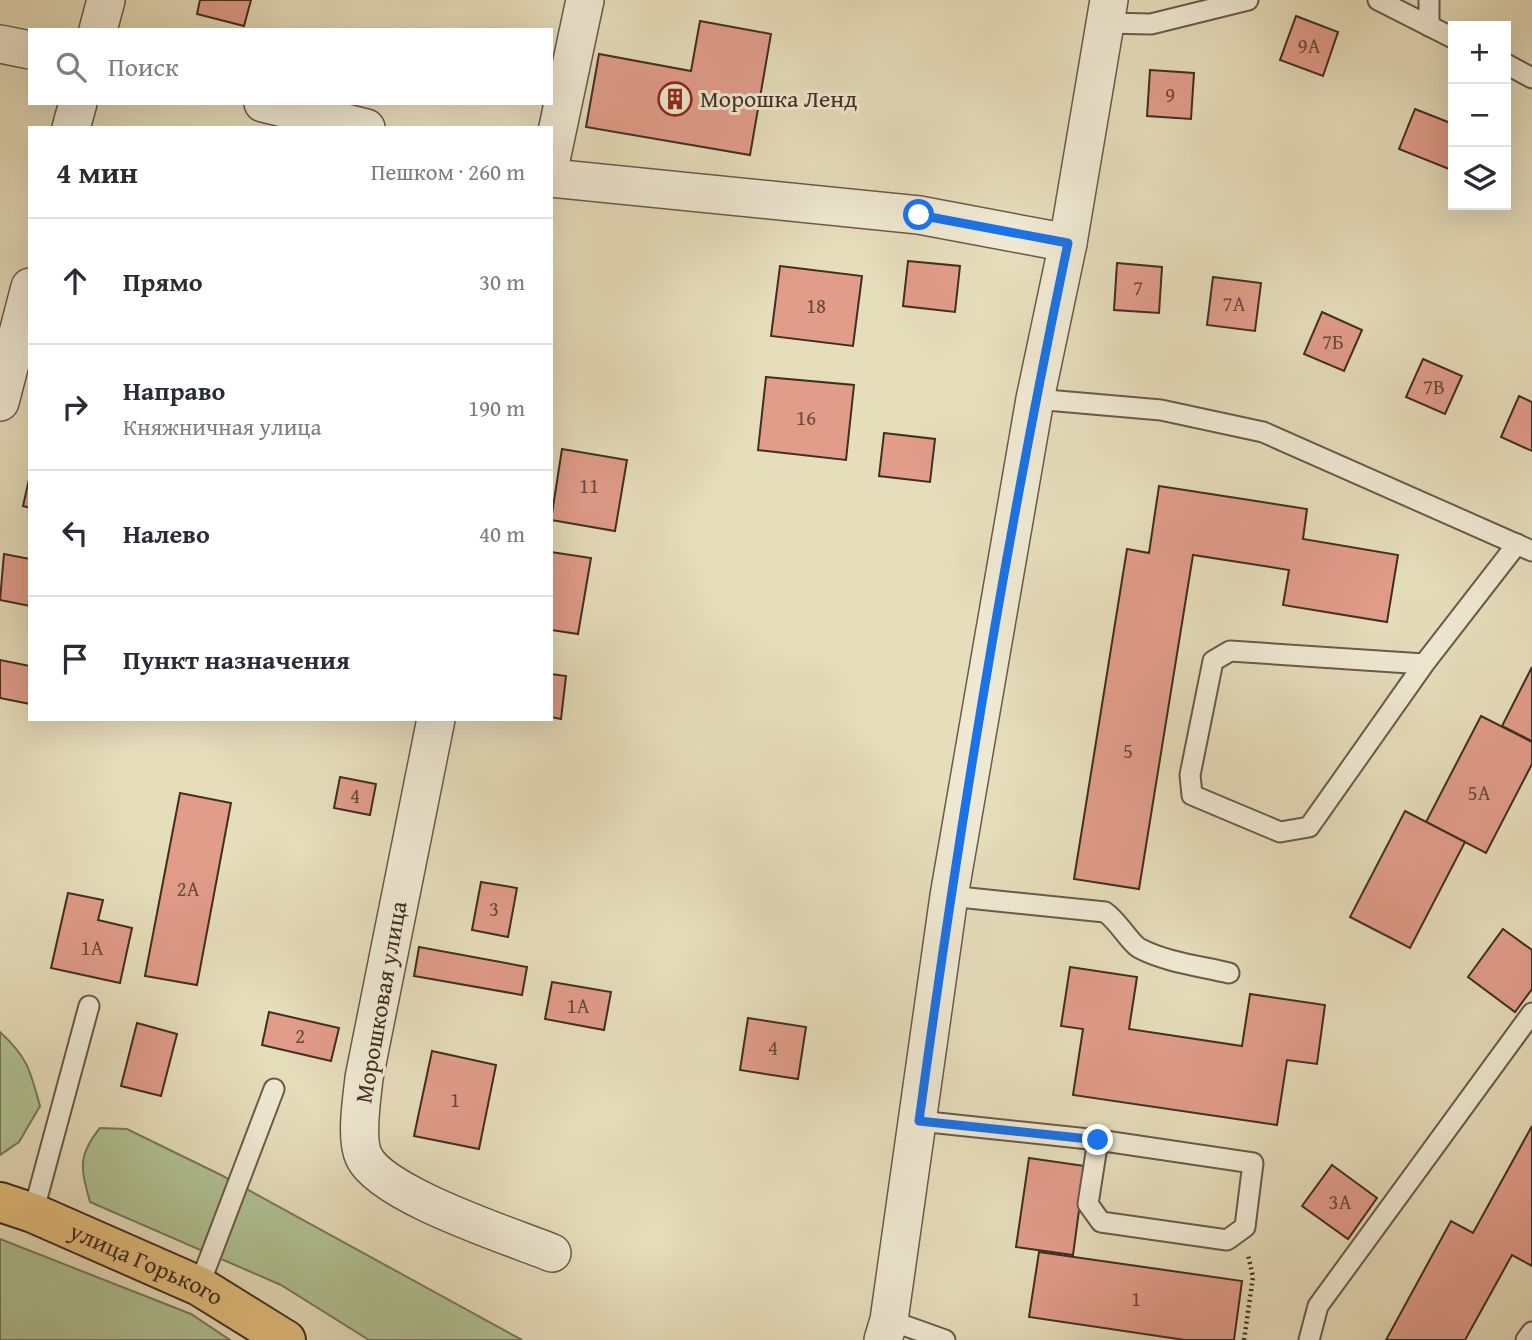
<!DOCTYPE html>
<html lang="ru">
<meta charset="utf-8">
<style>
body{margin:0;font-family:"Gentium Book Plus",serif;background:#f2f2f3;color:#2b2b33}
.controls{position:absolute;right:21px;top:21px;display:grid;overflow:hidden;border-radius:0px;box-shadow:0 7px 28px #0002}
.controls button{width:63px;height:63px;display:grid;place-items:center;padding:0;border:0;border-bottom:2px solid #e1e1e2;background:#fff;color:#2b2b33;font:35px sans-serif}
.stop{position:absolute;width:21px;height:21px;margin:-16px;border:5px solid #1a73e8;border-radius:50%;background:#fff}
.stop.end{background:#1a73e8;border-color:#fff;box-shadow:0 2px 7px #0008}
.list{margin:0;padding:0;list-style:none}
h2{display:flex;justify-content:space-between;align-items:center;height:91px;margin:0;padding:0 28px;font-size:30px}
h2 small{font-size:23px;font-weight:400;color:#7c7c81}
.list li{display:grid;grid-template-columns:46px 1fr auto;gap:21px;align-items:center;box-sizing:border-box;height:126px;padding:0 28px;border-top:2px solid #e1e1e2}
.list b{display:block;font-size:26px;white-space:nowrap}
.list p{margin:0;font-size:23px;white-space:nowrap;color:#7c7c81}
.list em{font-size:23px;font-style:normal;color:#7c7c81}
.icon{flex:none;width:38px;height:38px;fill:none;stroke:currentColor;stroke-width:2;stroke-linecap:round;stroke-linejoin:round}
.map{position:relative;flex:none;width:1532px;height:1340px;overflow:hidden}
.search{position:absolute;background:#fff;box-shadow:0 7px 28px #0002;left:28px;top:28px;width:525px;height:77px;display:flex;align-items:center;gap:18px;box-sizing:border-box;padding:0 24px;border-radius:0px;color:#7c7c81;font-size:26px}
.panel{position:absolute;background:#fff;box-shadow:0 7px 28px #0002;left:28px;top:126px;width:525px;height:595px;border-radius:0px}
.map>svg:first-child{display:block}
.green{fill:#b0c294;stroke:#78785c;stroke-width:2}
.building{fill:#e19c8a;stroke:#402e23;stroke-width:2}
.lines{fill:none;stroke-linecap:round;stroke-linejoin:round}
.lane-casing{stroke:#6a5a49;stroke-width:23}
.street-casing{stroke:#6a5a49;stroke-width:40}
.primary-casing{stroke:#402e23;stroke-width:42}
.path{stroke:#402e23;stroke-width:4.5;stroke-dasharray:2 3.5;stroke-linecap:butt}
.lane{stroke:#efe9d3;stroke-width:19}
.street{stroke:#efe9d3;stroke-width:37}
.primary{stroke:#e3be7e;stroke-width:38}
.route{stroke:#1a73e8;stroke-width:9}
.labels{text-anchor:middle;stroke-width:6;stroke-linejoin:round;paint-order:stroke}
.number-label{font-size:21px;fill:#684a3d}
.poi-label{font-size:24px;fill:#402e23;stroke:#efe9d3;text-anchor:start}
.street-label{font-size:24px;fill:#402e23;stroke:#efe9d3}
</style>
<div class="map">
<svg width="1532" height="1340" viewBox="0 0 1532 1340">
<rect width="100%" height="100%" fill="#e6ddbb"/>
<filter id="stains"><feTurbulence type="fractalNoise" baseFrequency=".00286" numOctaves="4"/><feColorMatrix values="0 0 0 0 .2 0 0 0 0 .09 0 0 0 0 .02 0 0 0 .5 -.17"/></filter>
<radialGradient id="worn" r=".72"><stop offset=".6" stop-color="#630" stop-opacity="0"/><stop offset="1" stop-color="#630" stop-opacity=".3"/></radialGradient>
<g class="green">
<path d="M0,1032C28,1058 30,1070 40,1106L19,1142L0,1155Z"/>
<path d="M100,1128L127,1129L221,1175L522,1340H369L281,1285L90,1202C81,1169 77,1156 100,1128Z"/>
<path d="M0,1239L191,1314L230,1340H0Z"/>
</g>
<g class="building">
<path d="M200,0H251L244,26L197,14Z"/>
<path d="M1296,16L1338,32L1323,76L1280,60Z"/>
<path d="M700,21L771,34L750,155L586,127L599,54L691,71Z"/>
<path d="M1150,70L1194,73L1191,119L1147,116Z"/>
<path d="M1415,109L1453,124V158L1449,169L1399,149Z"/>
<path d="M908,261L960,266L955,312L903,306Z"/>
<path d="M1117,263L1162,267L1159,313L1114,310Z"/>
<path d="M780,266L862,276L853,346L771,336Z"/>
<path d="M1213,277L1261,283L1255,331L1207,325Z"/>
<path d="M1322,312L1362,330L1344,371L1304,354Z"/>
<path d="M1423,359L1462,376L1445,414L1406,397Z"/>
<path d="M766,377L854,385L846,460L758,450Z"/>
<path d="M1519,396L1532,402V451L1501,437Z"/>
<path d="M884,433L935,439L930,482L879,476Z"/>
<path d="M562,449L627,460L615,531L551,520Z"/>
<path d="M30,475V508L23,506Z"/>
<path d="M1159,486L1307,509L1303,539L1398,555L1387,622L1283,605L1289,570L1193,555L1139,889L1074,879L1127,549L1149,553Z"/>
<path d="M551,552L591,558L578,634L551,630Z"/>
<path d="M4,554L30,559V606L0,600Z"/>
<path d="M0,660L30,666V704L0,698Z"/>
<path d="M1532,667V741L1502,726Z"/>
<path d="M551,674L566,676L561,719L551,717Z"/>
<path d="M1481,716L1532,742V764L1486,853L1426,822Z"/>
<path d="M340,777L376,784L370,815L334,808Z"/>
<path d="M180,793L231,803L197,985L145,976Z"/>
<path d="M1405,811L1465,842L1410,948L1350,917Z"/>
<path d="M481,882L517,888L508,937L472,930Z"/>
<path d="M68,893L103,900L98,920L132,928L120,983L51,968Z"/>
<path d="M1503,929L1532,950V989L1515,1012L1468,977Z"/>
<path d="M419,947L527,967L522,995L414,976Z"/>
<path d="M1070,967L1137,977L1129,1029L1242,1046L1250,994L1325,1005L1317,1064L1287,1060L1277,1125L1073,1095L1083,1029L1061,1026Z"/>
<path d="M552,982L611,992L604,1030L545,1019Z"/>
<path d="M269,1012L339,1028L331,1061L262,1045Z"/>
<path d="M748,1018L806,1027L798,1079L740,1070Z"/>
<path d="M137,1023L177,1034L161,1096L121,1086Z"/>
<path d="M432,1051L496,1065L479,1149L414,1136Z"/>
<path d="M1532,1126V1266L1512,1255L1465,1340H1386L1451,1221L1473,1233Z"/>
<path d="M1029,1158L1085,1166L1073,1255L1016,1247Z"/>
<path d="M1332,1165L1377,1198L1348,1239L1302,1206Z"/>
<path d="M1039,1252L1242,1281L1234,1340H1185L1029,1317Z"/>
</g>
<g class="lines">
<defs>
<g id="lane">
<path d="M1378,0L1453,38"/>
<path d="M1429,0V26"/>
<path d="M1105,23L1151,24L1248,0"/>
<path d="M1506,64L1532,78"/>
<path d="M1035,399L1161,410L1263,432L1532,551"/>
<path d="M1424,664L1230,651L1213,661L1190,775L1192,795L1280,832L1309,827L1424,664L1517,544"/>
<path d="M949,896L1105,912C1119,922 1130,943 1139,948C1165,962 1200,966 1229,973"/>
<path d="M919,1121L1098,1140L1253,1163L1245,1227L1227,1240L1101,1222L1088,1204L1098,1140"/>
<path d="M33,1213L89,1006"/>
<path d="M199,1286L274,1089"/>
<path d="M889,1320L945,1340"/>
<path d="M1309,1340L1318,1306L1532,1013"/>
<path d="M1526,1340L1532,1332"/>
</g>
<g id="street">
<path d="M98,30L106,0"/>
<path d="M0,44L30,50"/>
<path d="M263,103L366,128"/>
<path d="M71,128L78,103"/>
<path d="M551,160L585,0"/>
<path d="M551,178L919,215L1068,243"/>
<path d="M0,402L30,287"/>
<path d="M436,719L364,1078C362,1098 355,1139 364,1157C382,1195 510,1236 552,1253"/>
<path d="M883,1340L889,1320L949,896L1035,399L1068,243L1109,0"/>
</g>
<g id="primary">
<path id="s1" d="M0,1202L33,1213L199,1286L286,1340"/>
</g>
</defs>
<use href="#lane" class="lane-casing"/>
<use href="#street" class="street-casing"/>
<use href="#primary" class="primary-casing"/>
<path class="path" d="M1244,1340L1253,1277L1248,1255"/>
<use href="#lane" class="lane"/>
<use href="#street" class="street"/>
<use href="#primary" class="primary"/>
</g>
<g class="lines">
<path class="route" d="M919,215L1068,243C1007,533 959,827 919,1121L1098,1140"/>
</g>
<defs>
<symbol id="building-ring" viewBox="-11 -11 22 22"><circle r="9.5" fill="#efe9d3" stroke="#8f2418" stroke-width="1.5"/><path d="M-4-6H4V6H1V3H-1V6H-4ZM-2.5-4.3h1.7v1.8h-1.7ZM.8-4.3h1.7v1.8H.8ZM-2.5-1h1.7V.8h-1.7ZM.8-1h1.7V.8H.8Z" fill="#8f2418"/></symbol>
</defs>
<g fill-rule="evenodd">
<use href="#building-ring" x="656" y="80" width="38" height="38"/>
</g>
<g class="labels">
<g class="number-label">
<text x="1309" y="53">9А</text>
<text x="1170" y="102">9</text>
<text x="1138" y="295">7</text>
<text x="1234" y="311">7А</text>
<text x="816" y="313">18</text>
<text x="1333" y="349">7Б</text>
<text x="1434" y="394">7В</text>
<text x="806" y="425">16</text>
<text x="589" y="493">11</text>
<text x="1128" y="758">5</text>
<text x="1479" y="800">5А</text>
<text x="355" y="803">4</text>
<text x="188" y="896">2А</text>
<text x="494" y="916">3</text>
<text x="92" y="955">1А</text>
<text x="578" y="1013">1А</text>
<text x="300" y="1043">2</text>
<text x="773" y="1055">4</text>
<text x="455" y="1107">1</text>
<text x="1340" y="1209">3А</text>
<text x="1136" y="1306">1</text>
</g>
<g class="poi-label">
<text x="700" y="107">Морошка Ленд</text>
</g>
<g class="street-label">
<text transform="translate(381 1002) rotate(-80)" y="8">Морошковая улица</text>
<text dy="8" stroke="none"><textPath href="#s1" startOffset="159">улица Горького</textPath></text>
</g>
</g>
<rect width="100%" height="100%" filter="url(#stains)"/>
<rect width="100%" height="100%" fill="url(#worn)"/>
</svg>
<div class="controls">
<button>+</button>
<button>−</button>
<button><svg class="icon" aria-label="layers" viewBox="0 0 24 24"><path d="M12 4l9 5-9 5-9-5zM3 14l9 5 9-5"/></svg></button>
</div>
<div class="stop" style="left:919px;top:215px"></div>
<div class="stop end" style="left:1098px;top:1140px"></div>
<div class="search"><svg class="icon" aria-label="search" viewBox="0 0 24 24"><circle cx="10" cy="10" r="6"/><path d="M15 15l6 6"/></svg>Поиск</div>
<section class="panel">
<h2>4 мин<small>Пешком · 260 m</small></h2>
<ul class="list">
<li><svg class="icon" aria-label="ahead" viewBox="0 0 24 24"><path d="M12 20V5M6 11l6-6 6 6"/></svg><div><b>Прямо</b></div><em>30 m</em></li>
<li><svg class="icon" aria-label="right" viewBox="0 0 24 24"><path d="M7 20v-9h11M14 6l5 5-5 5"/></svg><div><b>Направо</b><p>Княжничная улица</p></div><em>190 m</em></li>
<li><svg class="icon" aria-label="left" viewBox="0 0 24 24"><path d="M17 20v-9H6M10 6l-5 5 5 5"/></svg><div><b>Налево</b></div><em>40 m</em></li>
<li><svg class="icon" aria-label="arrive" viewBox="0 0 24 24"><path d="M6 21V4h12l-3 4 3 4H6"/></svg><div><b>Пункт назначения</b></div></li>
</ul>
</section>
</div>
